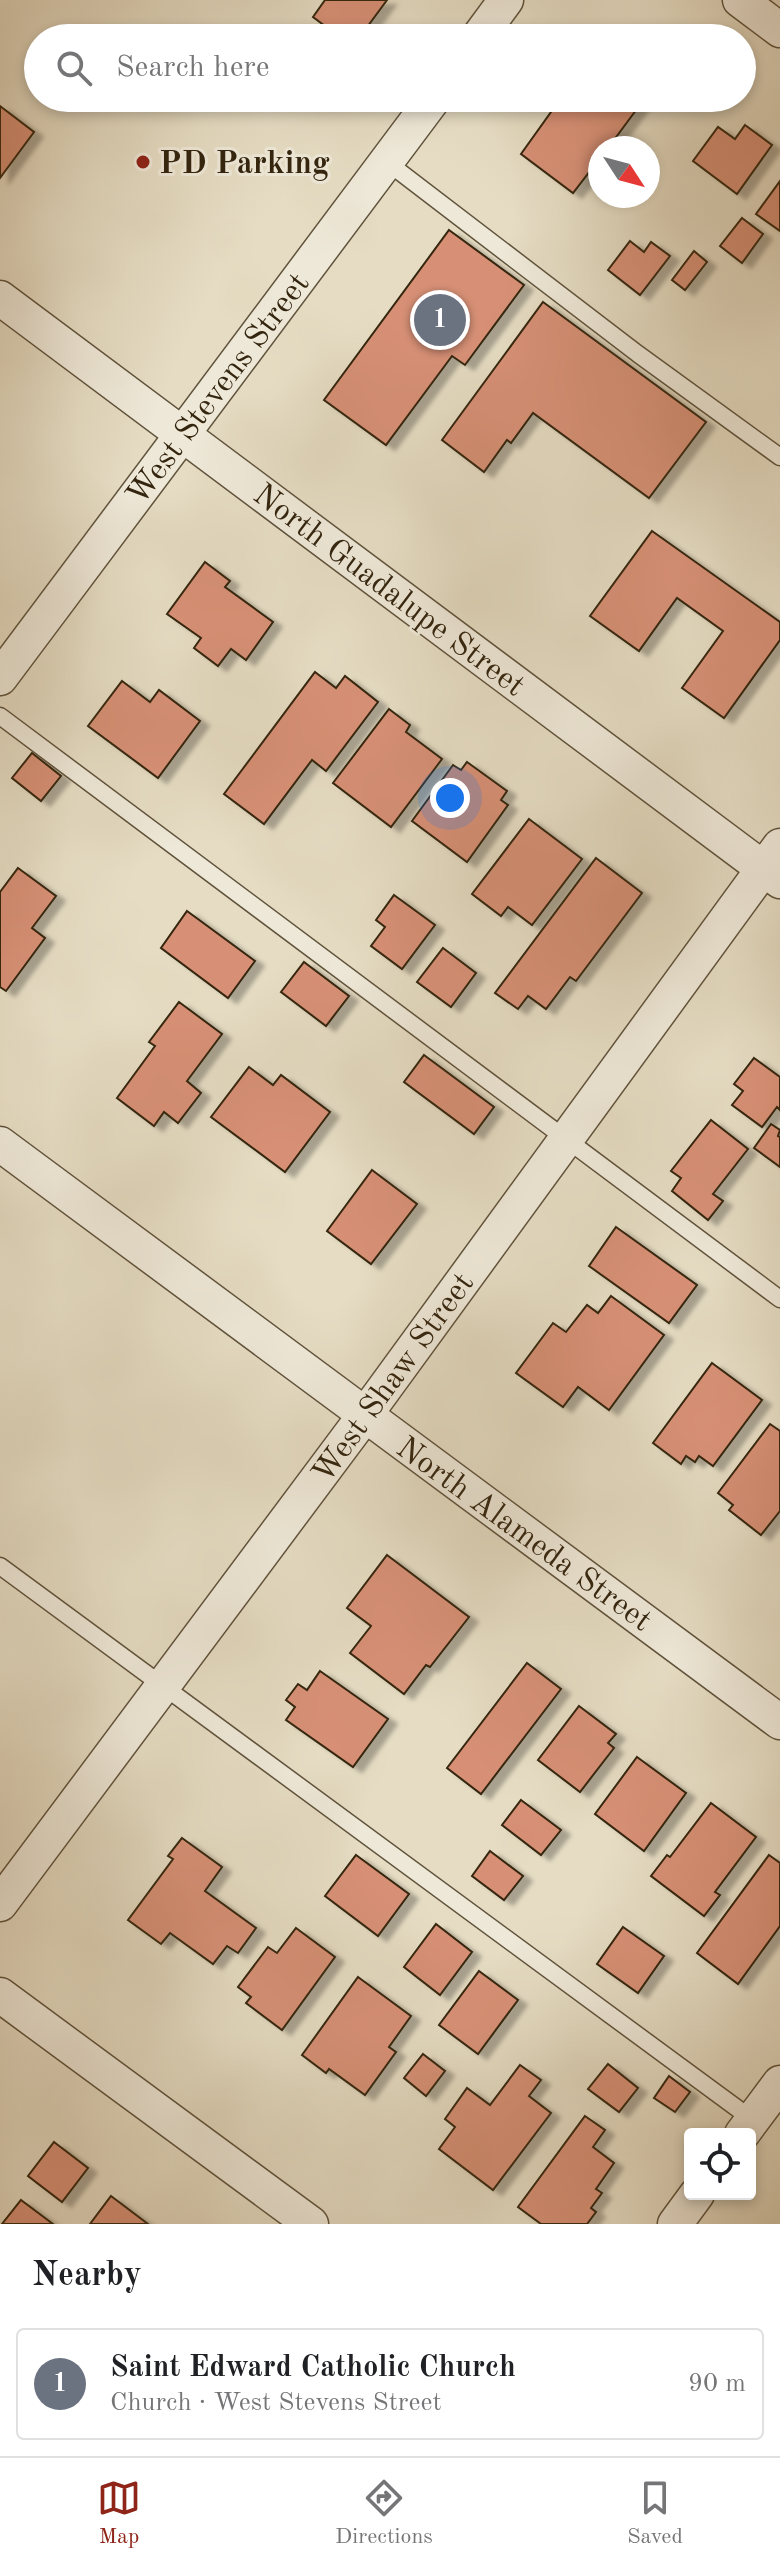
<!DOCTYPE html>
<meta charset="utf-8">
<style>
body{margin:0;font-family:"Old Standard TT",serif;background:#f2f2f2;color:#202124}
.controls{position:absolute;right:24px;bottom:24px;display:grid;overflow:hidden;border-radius:8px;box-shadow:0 4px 12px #0003}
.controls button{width:72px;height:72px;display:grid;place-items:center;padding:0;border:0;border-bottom:2px solid #e0e0e0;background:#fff;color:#202124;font:40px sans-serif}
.compass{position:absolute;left:588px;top:136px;width:72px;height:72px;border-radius:50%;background:#fff;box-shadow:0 4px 12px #0003;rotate:126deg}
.you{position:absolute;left:450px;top:798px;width:28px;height:28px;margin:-20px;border:6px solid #fff;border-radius:50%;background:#1a73e8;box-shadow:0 0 0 12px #1a73e833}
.badge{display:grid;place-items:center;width:52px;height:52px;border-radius:50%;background:#8f2418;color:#fff;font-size:26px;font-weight:700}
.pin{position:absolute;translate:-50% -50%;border:4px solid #fff;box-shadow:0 2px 8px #0006}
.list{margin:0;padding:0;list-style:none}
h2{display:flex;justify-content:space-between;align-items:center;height:104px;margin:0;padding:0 32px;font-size:34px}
h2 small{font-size:26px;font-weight:400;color:#757577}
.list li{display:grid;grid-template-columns:52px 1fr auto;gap:24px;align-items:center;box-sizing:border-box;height:112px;margin:0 16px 16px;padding:0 16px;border:2px solid #e0e0e0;border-radius:8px}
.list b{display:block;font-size:30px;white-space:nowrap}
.list p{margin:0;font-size:26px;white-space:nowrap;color:#757577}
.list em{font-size:26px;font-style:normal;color:#757577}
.icon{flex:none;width:44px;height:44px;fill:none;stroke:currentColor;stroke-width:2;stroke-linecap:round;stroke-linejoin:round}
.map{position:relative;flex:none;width:780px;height:2224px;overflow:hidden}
.search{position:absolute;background:#fff;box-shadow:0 4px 12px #0003;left:24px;right:24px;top:24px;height:88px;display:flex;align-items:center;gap:20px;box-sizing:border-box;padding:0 28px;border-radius:44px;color:#757577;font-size:30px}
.sheet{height:232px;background:#fff}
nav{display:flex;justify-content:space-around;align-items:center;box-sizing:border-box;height:112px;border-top:2px solid #e0e0e0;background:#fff;font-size:22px;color:#757577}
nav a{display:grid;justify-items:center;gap:4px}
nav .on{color:#8f2418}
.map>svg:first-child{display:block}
.building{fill:#d79076;stroke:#34250f;stroke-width:2;filter:url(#shadow)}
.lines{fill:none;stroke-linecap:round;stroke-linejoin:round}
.lane-casing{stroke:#60533c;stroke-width:19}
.street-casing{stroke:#60533c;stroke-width:37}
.lane{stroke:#eee8d8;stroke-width:16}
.street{stroke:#eee8d8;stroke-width:34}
.poi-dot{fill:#8f2418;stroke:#eee8d8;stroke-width:3}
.labels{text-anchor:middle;stroke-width:6;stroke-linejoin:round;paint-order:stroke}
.poi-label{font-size:32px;font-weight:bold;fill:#34250f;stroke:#eee8d8;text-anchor:start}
.street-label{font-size:32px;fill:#34250f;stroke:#eee8d8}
</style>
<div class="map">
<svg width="780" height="2224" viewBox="0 0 780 2224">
<defs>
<filter id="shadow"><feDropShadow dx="9" dy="5" stdDeviation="2" flood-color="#0004"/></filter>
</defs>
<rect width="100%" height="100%" fill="#e5dcc3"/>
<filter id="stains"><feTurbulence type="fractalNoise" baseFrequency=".0025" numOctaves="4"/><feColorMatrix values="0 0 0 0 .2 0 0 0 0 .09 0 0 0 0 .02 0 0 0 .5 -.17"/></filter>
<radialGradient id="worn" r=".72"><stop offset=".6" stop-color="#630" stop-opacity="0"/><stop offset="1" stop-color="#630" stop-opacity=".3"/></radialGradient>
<g class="building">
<path d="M325,0H387L359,38H341L313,17Z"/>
<path d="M561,98H645L608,148H600V158L573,193L521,154Z"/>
<path d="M0,106L34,132L0,178Z"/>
<path d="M745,125L772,145L737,194L693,161L718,127L735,139Z"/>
<path d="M780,181V231L756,214Z"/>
<path d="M742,218L763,234L742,263L720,246Z"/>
<path d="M449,230L524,285L465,365L452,356L386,445L324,400Z"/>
<path d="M630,241L644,252L651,242L670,256L640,295L608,270Z"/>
<path d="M694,251L707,262L685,290L672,280Z"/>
<path d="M543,302L706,422L649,498L533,413L511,443L507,440L484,472L442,440Z"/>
<path d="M652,531L780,622V640L724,718L682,688L723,631L677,598L639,651L590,616Z"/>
<path d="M205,562L230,581L225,587L273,622L246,660L231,649L218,666L194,648L201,638L167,614Z"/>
<path d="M315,672L336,688L345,676L378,702L326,771L312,760L264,824L224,794Z"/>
<path d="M122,681L150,702L159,690L200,721L158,778L88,726Z"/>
<path d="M389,709L410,725L406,732L442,759L391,827L333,783Z"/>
<path d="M32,753L61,776L41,801L12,778Z"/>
<path d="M467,762L507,791L501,800L508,805L467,862L412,821L453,765L461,770Z"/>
<path d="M529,819L582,859L532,925L508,907L501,916L472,894Z"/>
<path d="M596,858L642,893L576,981L570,977L546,1009L528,996L518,1009L495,993Z"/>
<path d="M18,868L56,896L32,928L45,938L6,991L0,987V892Z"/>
<path d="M394,895L435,925L402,969L371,946L385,927L376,920Z"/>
<path d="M187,911L255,961L228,998L161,948Z"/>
<path d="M443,948L476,973L451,1007L417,982Z"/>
<path d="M304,962L349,996L326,1026L281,992Z"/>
<path d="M179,1002L222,1034L187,1081L201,1093L178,1123L164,1112L154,1126L117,1098L155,1046L149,1042Z"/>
<path d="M424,1055L494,1107L474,1134L404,1082Z"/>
<path d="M754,1058L780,1077V1110L777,1107L762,1127L732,1105L743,1091L734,1084Z"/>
<path d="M249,1067L273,1085L281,1075L330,1112L285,1172L211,1117Z"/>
<path d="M711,1120L748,1149L713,1194L723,1201L708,1220L672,1191L681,1178L671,1171Z"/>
<path d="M771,1124L780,1130L778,1136L780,1137V1167L754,1148Z"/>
<path d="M372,1170L417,1204L371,1264L327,1231Z"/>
<path d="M616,1227L697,1285L669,1323L589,1266Z"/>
<path d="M611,1296L664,1335L609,1410L578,1387L563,1407L516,1373L553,1323L566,1332L587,1305L598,1313Z"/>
<path d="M712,1363L762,1400L713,1466L699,1456L695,1462L686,1456L681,1464L653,1443Z"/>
<path d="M770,1424L780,1431V1511L761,1535L729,1510L733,1505L718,1493Z"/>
<path d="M387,1555L469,1617L430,1667L426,1665L404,1694L350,1653L371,1626L347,1608Z"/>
<path d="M527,1663L561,1689L481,1794L447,1768Z"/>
<path d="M320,1671L388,1719L353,1767L286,1720L295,1707L286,1700L298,1684L307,1690Z"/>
<path d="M579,1706L616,1734L608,1743L614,1748L580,1792L538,1760Z"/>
<path d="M637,1757L686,1793L644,1851L595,1814Z"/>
<path d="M521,1800L561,1830L541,1855L502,1825Z"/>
<path d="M711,1803L756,1837L715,1892L720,1895L704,1916L651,1876L667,1855L670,1857Z"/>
<path d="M182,1838L222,1867L205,1891L256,1928L238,1953L227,1946L213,1964L170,1933L161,1944L128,1920L173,1859L168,1856Z"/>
<path d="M490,1851L523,1876L504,1900L472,1876Z"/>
<path d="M356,1855L409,1894L378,1936L325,1896Z"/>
<path d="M769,1855L780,1863V1926L738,1984L697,1953Z"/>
<path d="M436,1924L472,1952L440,1995L404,1967Z"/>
<path d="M623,1927L664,1956L638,1993L597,1964Z"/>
<path d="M296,1928L335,1957L282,2030L246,2003L251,1997L238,1987L268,1947L277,1953Z"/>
<path d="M479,1971L518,2000L478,2054L439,2025Z"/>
<path d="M358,1977L411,2016L389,2047L396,2052L365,2095L329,2069L326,2073L302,2055Z"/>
<path d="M423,2054L445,2071L426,2096L404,2078Z"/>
<path d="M608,2064L638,2088L619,2112L588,2089Z"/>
<path d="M520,2065L541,2080L529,2096L551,2113L493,2190L439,2149L455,2127L445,2119L467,2088L490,2105Z"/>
<path d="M669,2076L690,2092L675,2112L654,2098Z"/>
<path d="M585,2116L605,2130L593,2147L614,2163L596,2189L602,2193L591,2208L596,2212L587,2224H541L518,2207Z"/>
<path d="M54,2142L88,2168L62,2202L28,2176Z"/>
<path d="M111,2196L148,2224H90Z"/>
<path d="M21,2200L53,2224H2Z"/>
</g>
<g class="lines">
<defs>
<g id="lane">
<path d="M387,162L638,354L780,457"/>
<path d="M0,716L780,1299"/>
<path d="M0,1566L753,2120"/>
</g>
<g id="street">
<path d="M740,0L780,30"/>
<path d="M478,38L506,0"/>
<path d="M0,298L780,881"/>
<path d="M0,678L434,98"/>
<path d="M0,1144L780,1722"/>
<path d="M0,1904L365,1415L780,846"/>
<path d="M0,1995L311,2224"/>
<path d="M742,2134L780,2083"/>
<path d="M675,2224L697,2194"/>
</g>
</defs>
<use href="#lane" class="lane-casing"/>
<use href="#street" class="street-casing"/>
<use href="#lane" class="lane"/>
<use href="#street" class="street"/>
</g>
<circle class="poi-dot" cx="143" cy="162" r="8"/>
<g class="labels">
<g class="poi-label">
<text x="159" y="173">PD Parking</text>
</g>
<g class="street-label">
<text transform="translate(217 388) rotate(-53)" y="11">West Stevens Street</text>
<text transform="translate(390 589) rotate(37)" y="11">North Guadalupe Street</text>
<text transform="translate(392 1377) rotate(-54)" y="11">West Shaw Street</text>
<text transform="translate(525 1533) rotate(36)" y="11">North Alameda Street</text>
</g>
</g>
<rect width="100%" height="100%" filter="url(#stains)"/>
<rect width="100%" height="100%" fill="url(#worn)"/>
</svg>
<div class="controls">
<button><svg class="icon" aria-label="locate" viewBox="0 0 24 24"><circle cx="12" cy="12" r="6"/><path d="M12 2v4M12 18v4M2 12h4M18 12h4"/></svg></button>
</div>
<svg class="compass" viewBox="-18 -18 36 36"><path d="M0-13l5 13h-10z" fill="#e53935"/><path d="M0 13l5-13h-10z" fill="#757577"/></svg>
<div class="you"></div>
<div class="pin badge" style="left:440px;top:320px;background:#6b7280">1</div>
<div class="search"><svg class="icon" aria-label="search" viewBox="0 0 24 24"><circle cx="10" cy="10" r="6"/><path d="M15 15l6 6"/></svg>Search here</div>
</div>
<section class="sheet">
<h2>Nearby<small></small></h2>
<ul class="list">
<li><span class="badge" style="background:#6b7280">1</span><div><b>Saint Edward Catholic Church</b><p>Church · West Stevens Street</p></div><em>90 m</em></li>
</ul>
</section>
<nav>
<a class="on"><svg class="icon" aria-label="map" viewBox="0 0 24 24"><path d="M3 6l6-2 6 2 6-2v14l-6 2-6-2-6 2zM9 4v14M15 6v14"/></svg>Map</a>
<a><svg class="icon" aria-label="directions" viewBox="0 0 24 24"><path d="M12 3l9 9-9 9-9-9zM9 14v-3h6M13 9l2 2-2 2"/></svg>Directions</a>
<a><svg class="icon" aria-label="saved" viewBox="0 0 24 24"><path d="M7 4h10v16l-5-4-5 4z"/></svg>Saved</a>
</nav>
